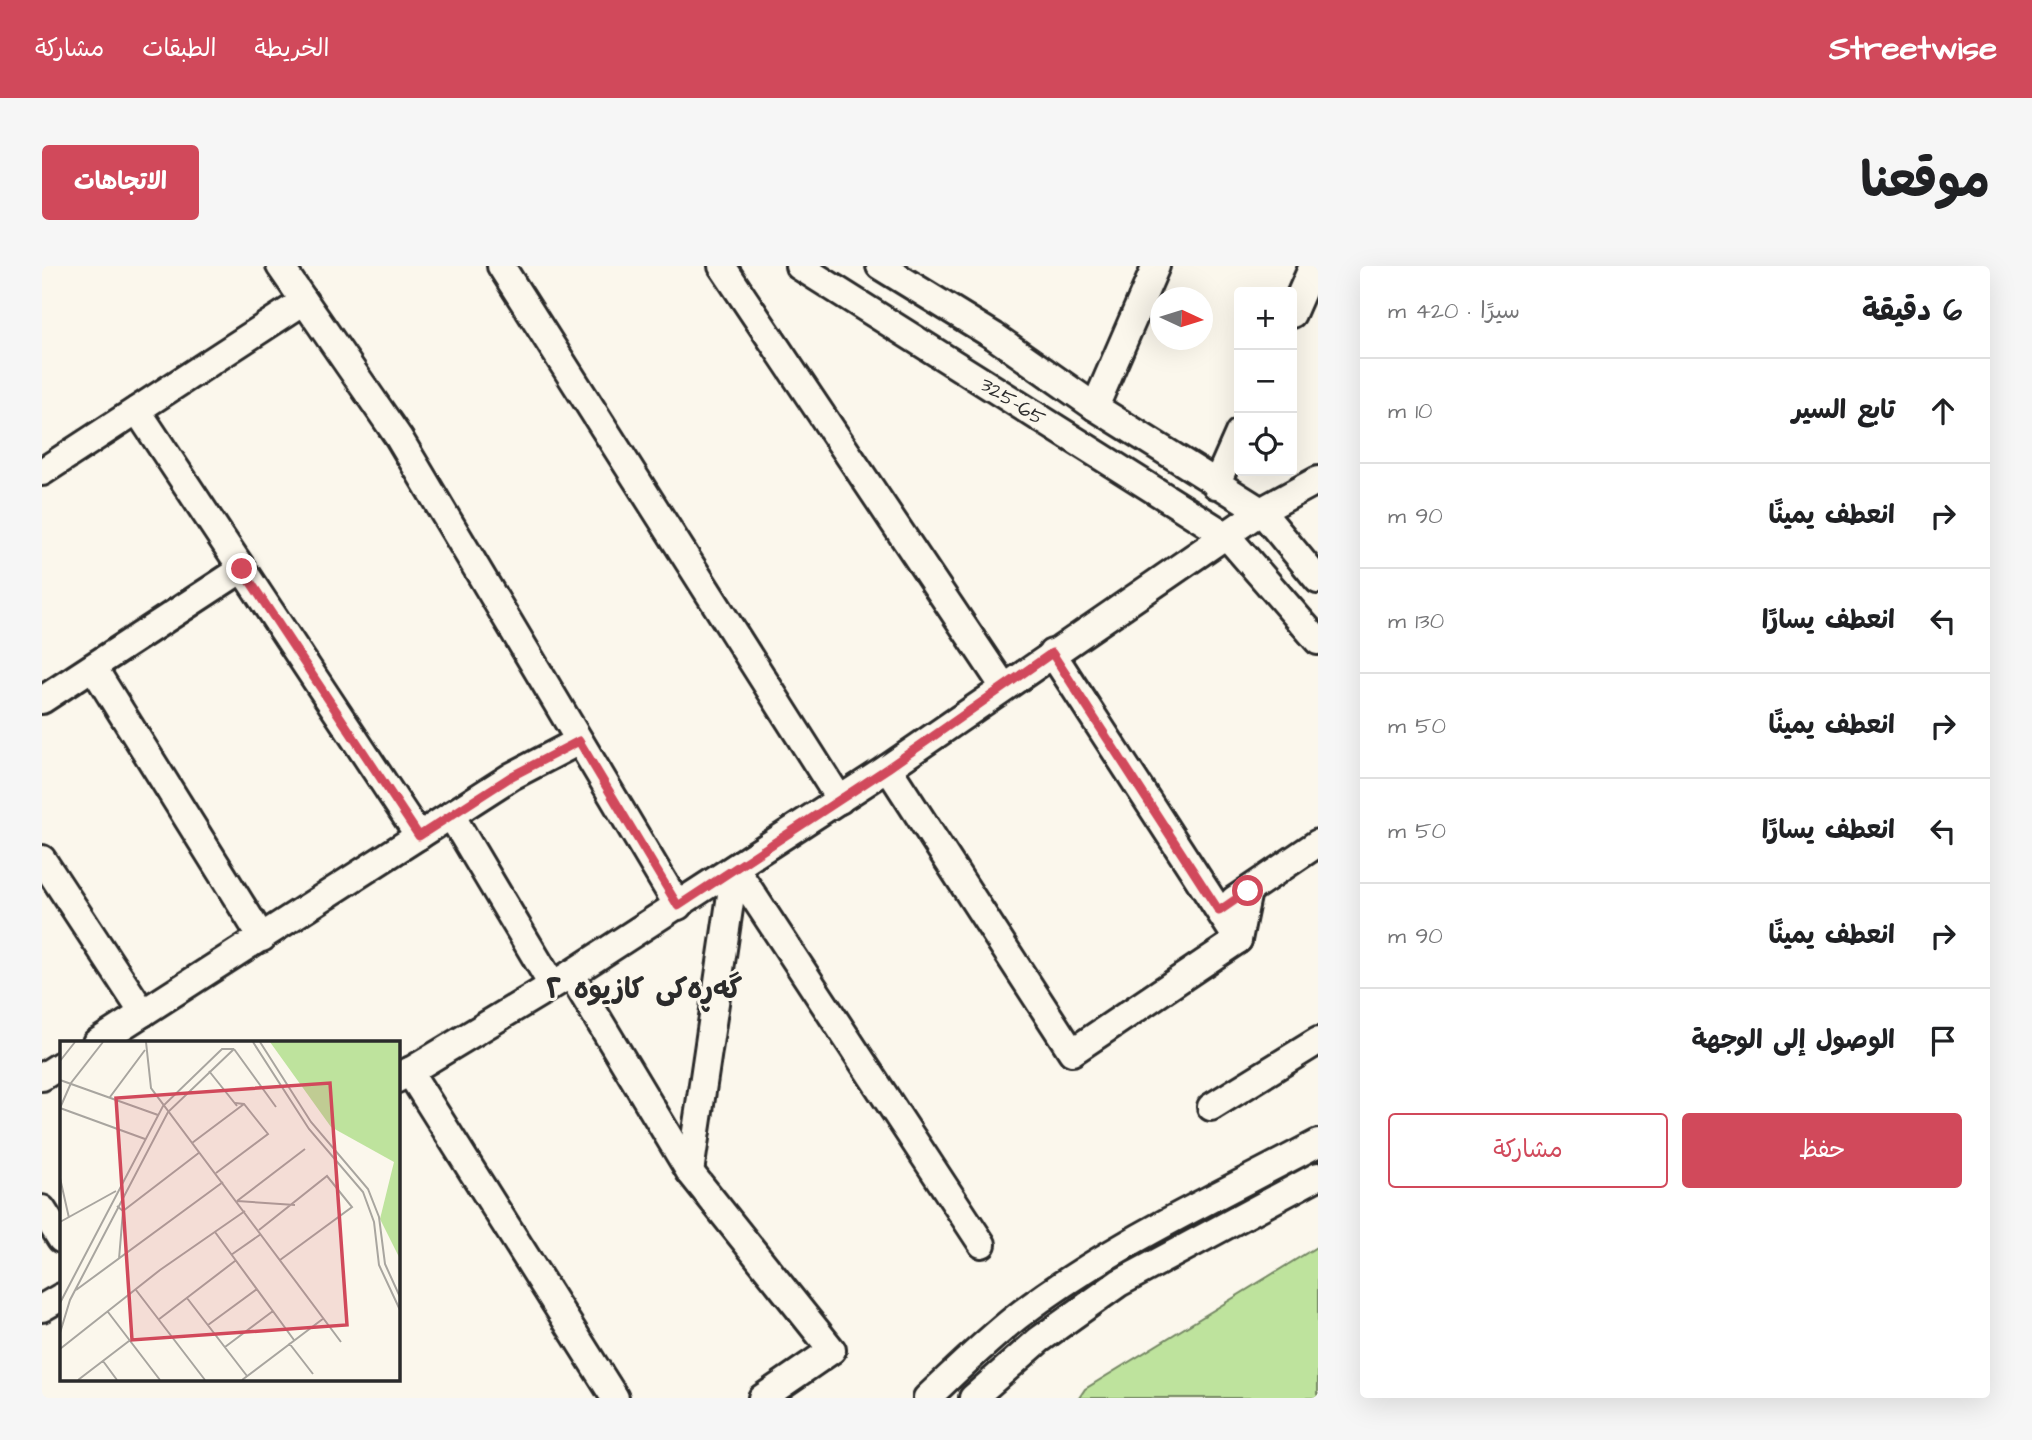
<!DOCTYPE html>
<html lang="ar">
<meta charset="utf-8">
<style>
body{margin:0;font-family:"Architects Daughter","Playpen Sans Arabic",sans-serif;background:#f6f6f6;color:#202124;direction:rtl}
.controls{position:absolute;right:21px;top:21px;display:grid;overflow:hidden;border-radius:7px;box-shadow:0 7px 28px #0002}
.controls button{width:63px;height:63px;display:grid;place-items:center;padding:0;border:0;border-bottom:2px solid #e0e0e0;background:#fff;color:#202124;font:35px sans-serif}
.compass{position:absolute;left:1108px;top:21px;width:63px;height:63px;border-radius:50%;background:#fff;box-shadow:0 7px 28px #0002;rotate:94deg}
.stop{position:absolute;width:21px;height:21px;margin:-16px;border:5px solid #d1495b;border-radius:50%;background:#fff}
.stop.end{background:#d1495b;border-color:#fff;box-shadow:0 2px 7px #0008}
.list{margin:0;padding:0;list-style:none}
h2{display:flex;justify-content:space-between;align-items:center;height:91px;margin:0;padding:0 28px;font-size:30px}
h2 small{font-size:23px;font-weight:400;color:#757577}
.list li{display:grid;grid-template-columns:46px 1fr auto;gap:21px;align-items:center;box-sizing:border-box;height:105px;padding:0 28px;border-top:2px solid #e0e0e0}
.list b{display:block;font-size:26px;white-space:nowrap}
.list em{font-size:23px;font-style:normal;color:#757577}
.actions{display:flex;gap:14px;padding:21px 28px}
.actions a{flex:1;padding:16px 0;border:2px solid #d1495b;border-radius:7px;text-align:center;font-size:24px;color:#d1495b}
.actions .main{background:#d1495b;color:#fff}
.icon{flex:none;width:38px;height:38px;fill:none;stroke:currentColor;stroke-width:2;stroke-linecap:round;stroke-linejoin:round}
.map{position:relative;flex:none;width:1276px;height:1132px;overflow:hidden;direction:ltr;border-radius:7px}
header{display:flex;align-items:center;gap:42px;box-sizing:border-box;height:98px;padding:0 35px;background:#d1495b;color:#fff}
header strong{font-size:33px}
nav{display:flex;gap:38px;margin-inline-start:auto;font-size:24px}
.intro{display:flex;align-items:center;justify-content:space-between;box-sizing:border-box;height:168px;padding:0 42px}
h1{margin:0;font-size:49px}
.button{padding:18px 32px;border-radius:7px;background:#d1495b;color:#fff;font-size:24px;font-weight:700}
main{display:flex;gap:42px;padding:0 42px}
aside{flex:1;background:#fff;border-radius:7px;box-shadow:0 7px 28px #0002}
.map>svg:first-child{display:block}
.green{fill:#bee39d;stroke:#748764;stroke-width:2}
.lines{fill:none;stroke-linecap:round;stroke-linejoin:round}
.minor-casing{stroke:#2b2b2b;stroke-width:32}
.minor{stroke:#fbf7ec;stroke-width:26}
.route{stroke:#d1495b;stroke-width:9}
.labels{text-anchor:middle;stroke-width:6;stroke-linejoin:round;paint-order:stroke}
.street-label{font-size:21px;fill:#2b2b2b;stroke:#fbf7ec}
.district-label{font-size:28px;font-weight:bold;fill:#2b2b2b;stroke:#fbf7ec}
.inset-road{fill:none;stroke:#a8a59f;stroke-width:2}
.view{fill:#d1495b;fill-opacity:0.15;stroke:#d1495b;stroke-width:3.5}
.inset-edge{fill:none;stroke:#2b2b2b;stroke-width:3.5}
</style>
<header>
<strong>Streetwise</strong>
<nav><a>الخريطة</a><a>الطبقات</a><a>مشاركة</a></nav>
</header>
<div class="intro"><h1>موقعنا</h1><a class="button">الاتجاهات</a></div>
<main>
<aside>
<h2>6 دقيقة<small>سيرًا · 420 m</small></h2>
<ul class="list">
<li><svg class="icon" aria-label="ahead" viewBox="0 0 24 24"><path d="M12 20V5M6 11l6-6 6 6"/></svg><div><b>تابع السير</b></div><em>10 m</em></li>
<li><svg class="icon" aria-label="right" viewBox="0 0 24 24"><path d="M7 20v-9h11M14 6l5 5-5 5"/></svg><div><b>انعطف يمينًا</b></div><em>90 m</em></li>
<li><svg class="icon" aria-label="left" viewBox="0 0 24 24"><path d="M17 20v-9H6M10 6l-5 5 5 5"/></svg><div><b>انعطف يسارًا</b></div><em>130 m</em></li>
<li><svg class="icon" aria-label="right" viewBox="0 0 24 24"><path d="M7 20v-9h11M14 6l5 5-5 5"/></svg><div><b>انعطف يمينًا</b></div><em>50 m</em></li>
<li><svg class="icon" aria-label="left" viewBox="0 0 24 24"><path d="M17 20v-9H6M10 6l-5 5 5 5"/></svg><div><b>انعطف يسارًا</b></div><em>50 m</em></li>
<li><svg class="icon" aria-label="right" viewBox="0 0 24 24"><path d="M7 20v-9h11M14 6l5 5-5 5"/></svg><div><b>انعطف يمينًا</b></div><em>90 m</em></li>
<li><svg class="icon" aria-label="arrive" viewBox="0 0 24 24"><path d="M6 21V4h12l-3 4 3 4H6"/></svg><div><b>الوصول إلى الوجهة</b></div></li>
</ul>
<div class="actions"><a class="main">حفظ</a><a>مشاركة</a></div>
</aside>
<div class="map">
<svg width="1276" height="1132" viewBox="0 0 1276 1132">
<rect width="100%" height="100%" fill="#fbf7ec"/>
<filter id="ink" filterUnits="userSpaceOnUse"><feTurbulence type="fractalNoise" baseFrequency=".0143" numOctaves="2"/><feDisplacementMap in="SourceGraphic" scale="14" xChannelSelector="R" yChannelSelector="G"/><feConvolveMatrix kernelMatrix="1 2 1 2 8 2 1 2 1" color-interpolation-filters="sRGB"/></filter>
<g filter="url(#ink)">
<path class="green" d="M1276,980V1132H1037L1043,1123Z"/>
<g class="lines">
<defs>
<g id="minor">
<path d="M238,0L357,172L636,640"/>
<path d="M459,0L798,534"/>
<path d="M680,0L962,421"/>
<path d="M757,0L1185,270L1276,375"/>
<path d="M838,0L952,70L1053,141L1219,245L1276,314"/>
<path d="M1250,48L1271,0"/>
<path d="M1053,141L1114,0"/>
<path d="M95,144L377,570"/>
<path d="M0,206L262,35"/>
<path d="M1174,219L1197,167"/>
<path d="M1010,387L1196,674"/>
<path d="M51,401L220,672"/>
<path d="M0,434L200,303"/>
<path d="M846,502L1030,786L1196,674L1206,625"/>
<path d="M409,549L509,717"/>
<path d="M0,593L101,747"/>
<path d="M693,602L940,978"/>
<path d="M1192,634L1276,577"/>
<path d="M529,708L648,906L790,1084L720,1132"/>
<path d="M54,777L470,510L537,475"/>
<path d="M367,805L573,1132"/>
<path d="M0,811L19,799"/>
<path d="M355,813L529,708L846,502L1219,245L1276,214"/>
<path d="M1169,841L1276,775"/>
<path d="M648,906L693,602"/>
<path d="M0,943L19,973"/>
<path d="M0,1042L19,1031"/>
<path d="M885,1132C915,1104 944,1075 976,1050C1067,980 1175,931 1276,877"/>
<path d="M931,1132L997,1074L1077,1017L1276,910"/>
</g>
</defs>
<use href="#minor" class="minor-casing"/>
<use href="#minor" class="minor"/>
</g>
</g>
<g class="lines" filter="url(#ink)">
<path class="route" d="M200,303L377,570L470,510L537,475L636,640L846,502L1010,387L1177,645L1206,625"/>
</g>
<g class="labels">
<g class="street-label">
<text transform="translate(971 135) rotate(32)" y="7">325-65</text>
</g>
<g class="district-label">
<text x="602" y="732">گەڕەکی کازیوە ٢</text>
</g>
</g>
<g transform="translate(18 775)">
<rect width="340" height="340" fill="#fbf7ec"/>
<path d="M210,1H339V216L320,178L334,121L271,86Z" fill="#bee39d"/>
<path class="inset-road" d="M86,1L91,47L281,301M193,1L249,88L303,151L314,181L319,224L340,269M200,1L251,81L308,148L319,176L325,223L340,256M174,8L216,66M0,20L15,1M149,30L177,65M0,39L98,74M50,56L85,9M0,67L85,98M0,67L11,42L43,1M132,102L184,63M156,132L208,93L184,63L175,62M0,137L9,177M177,160L245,108M177,160L235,164M57,165L63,170L140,111M0,181L56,150M199,189L267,135L292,166L220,219M155,191L234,299M171,214L201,193M59,218L63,170M16,249L163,141M76,249L145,339M127,257L187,335M0,262L103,65L162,8H174M48,271L100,339M98,279L175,220M148,284L197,248M0,292L10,259L108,71L174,8M229,302L253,333M165,306L213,270M0,308L100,229L185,170M43,320L57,339M18,339L69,300M182,339L264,277"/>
<path class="view" d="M270,42L287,284L72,299L56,57Z"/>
<rect width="340" height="340" class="inset-edge"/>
</g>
</svg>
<div class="controls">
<button>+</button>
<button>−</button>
<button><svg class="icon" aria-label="locate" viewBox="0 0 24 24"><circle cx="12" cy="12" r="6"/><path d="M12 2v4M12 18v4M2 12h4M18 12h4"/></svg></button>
</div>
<svg class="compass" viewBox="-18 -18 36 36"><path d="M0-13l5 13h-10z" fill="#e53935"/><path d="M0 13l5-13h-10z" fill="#757577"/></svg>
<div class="stop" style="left:1206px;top:625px"></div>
<div class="stop end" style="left:200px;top:303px"></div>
</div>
</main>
